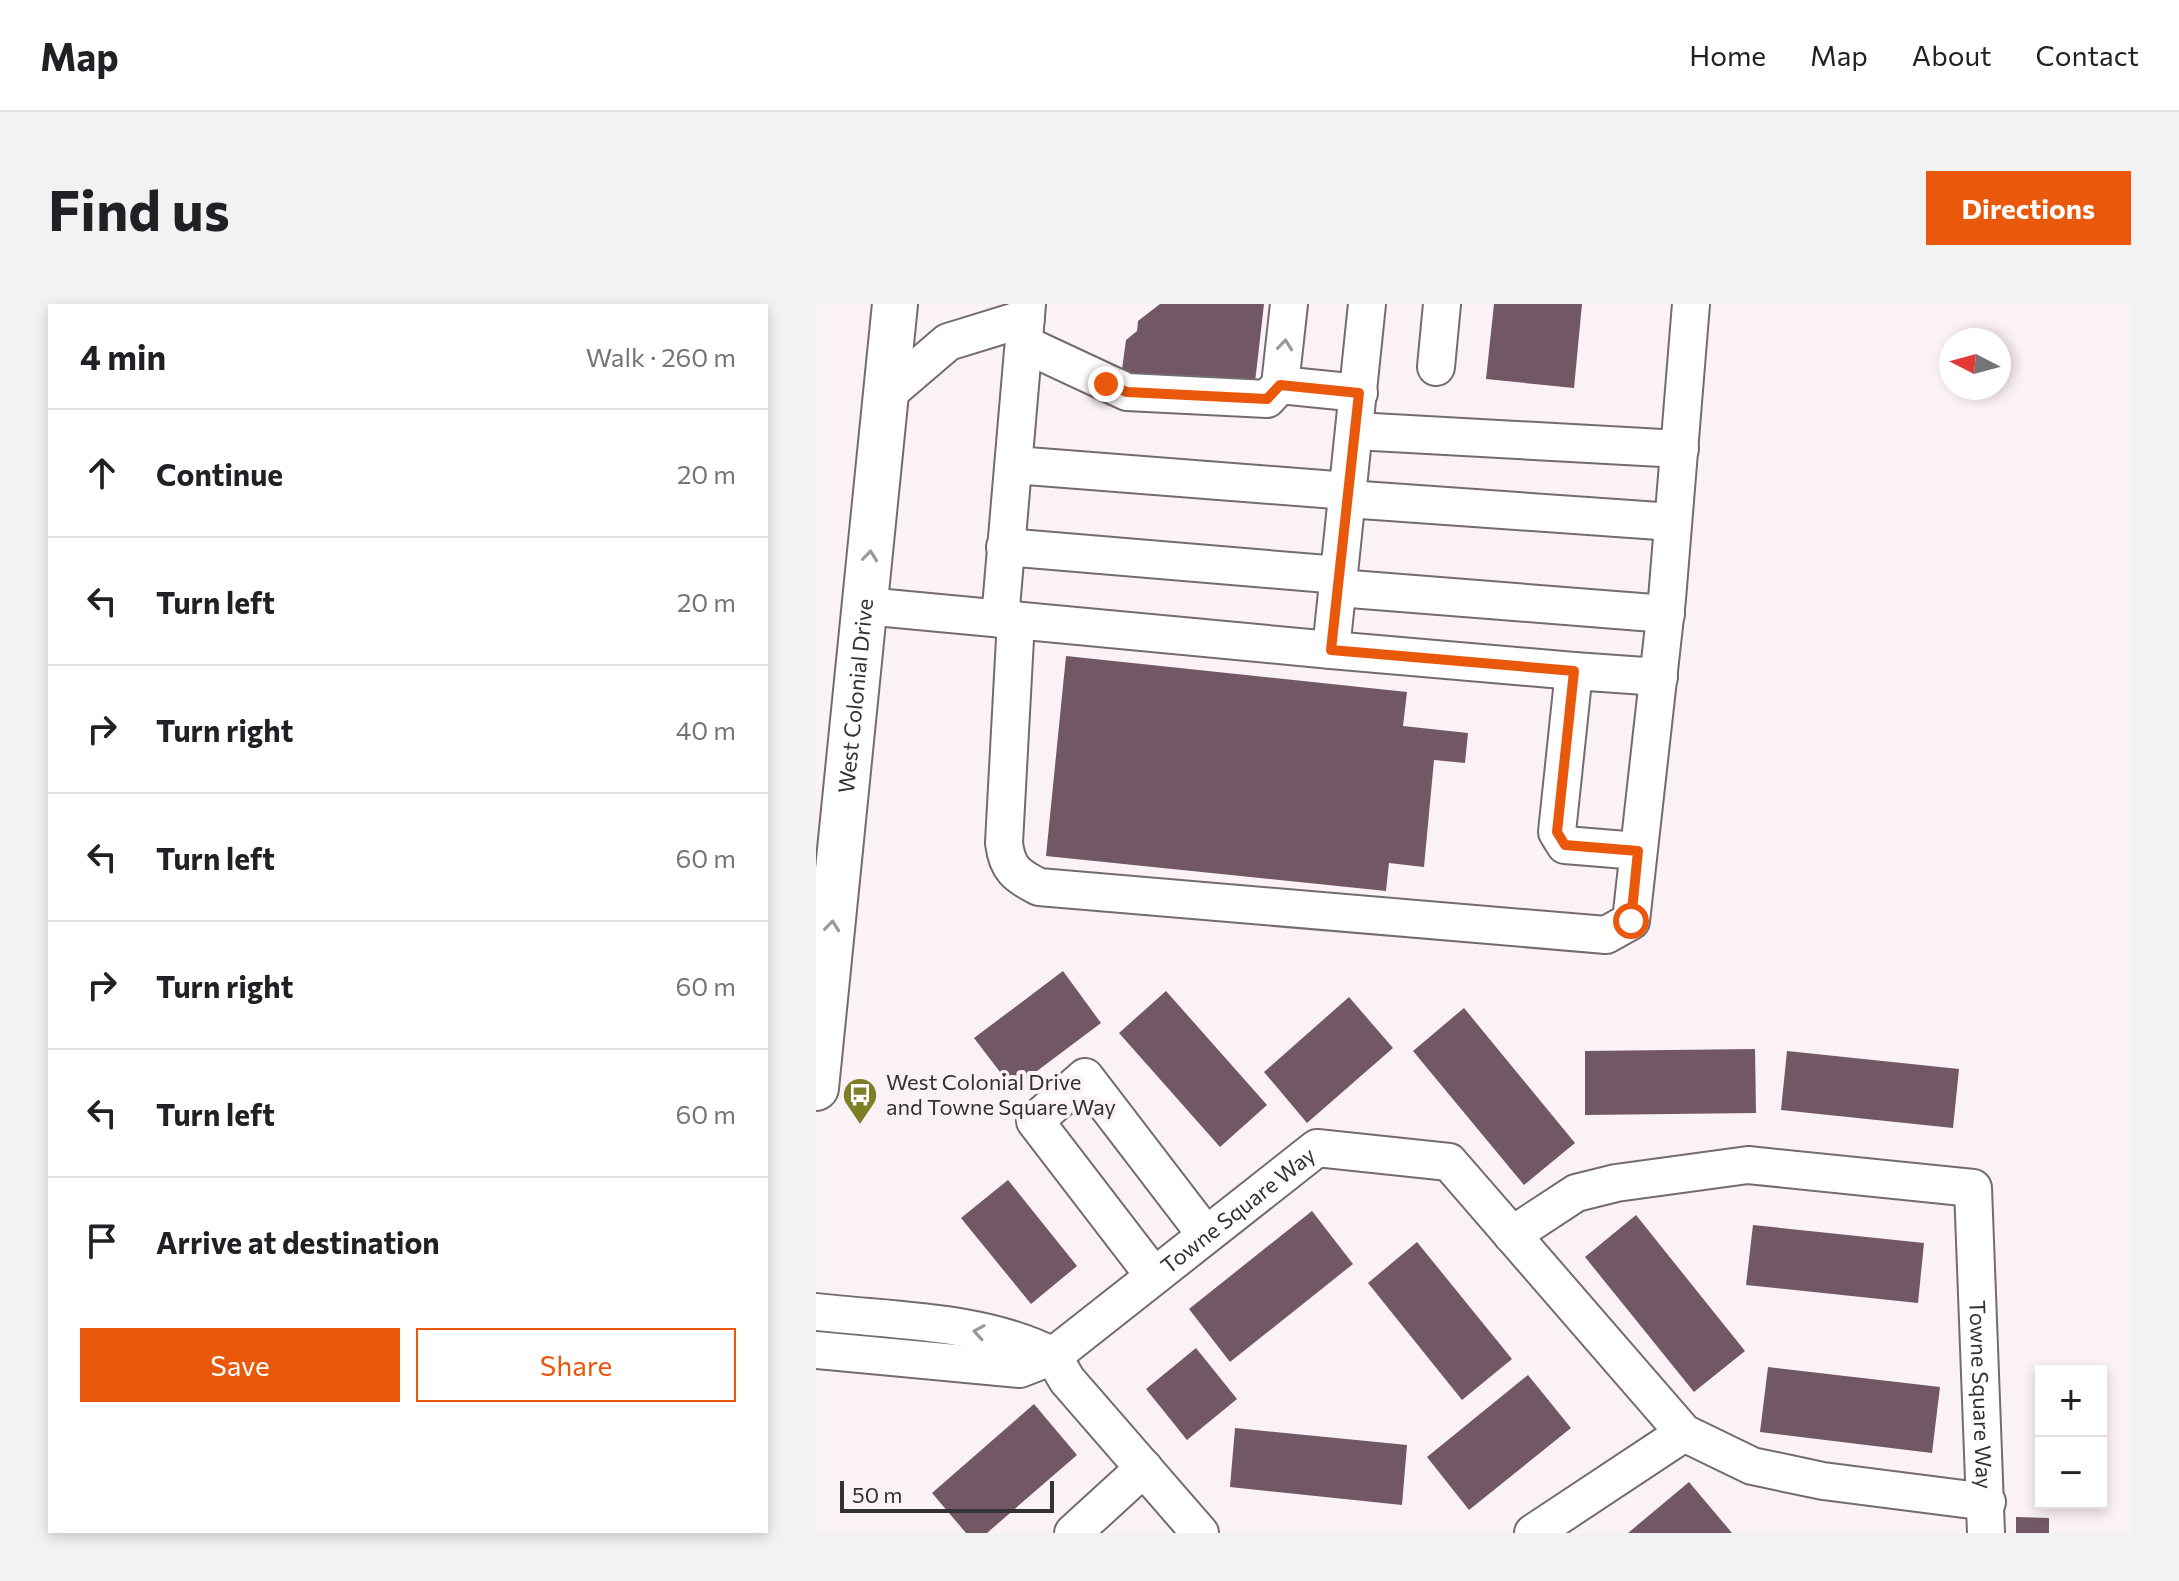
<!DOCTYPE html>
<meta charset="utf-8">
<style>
body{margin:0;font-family:Commissioner,sans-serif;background:#f2f2f2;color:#202124}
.controls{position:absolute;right:24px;bottom:24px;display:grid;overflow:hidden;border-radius:0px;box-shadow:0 4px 12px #0003}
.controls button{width:72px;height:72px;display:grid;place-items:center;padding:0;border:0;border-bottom:2px solid #e0e0e0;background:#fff;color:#202124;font:40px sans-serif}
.compass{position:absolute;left:1123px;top:24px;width:72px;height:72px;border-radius:50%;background:#fff;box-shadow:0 4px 12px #0003;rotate:276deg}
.scale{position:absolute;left:24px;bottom:20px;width:214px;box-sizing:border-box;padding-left:8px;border:4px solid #343132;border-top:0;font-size:22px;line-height:28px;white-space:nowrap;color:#343132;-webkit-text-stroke:6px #fbf2f6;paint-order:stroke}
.stop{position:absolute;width:24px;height:24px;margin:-18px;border:6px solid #ea580c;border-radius:50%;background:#fff}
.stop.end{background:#ea580c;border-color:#fff;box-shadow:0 2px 8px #0008}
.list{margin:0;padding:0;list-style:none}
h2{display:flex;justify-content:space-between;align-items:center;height:104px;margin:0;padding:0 32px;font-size:34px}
h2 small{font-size:26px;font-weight:400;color:#757577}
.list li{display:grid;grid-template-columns:52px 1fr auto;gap:24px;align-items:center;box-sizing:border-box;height:128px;padding:0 32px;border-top:2px solid #e0e0e0}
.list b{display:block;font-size:30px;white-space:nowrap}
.list em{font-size:26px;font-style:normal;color:#757577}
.actions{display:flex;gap:16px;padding:24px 32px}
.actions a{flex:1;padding:18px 0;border:2px solid #ea580c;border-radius:0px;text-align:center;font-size:28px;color:#ea580c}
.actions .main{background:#ea580c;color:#fff}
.icon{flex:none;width:44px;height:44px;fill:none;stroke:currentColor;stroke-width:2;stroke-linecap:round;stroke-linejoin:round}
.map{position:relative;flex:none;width:1315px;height:1229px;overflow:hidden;border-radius:0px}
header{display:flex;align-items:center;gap:48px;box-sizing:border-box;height:112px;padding:0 40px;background:#fff;border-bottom:2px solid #e0e0e0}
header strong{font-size:38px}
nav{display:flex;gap:44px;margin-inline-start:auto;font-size:28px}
.intro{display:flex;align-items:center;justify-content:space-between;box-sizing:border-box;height:192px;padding:0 48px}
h1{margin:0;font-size:56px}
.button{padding:20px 36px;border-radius:0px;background:#ea580c;color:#fff;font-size:28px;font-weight:700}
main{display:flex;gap:48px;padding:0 48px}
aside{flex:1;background:#fff;border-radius:0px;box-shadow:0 4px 12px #0003}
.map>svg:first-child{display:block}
.building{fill:#725765}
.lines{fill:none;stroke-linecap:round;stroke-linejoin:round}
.minor-casing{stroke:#736b6f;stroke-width:40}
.highway-casing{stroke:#736b6f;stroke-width:48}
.minor{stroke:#fff;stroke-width:36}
.highway{stroke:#fff;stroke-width:44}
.oneway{stroke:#9a9898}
.route{stroke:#ea580c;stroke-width:10}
.labels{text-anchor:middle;stroke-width:8;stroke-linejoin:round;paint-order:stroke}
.street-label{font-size:22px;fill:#343132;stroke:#fbf2f6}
.poi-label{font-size:22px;fill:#343132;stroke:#fbf2f6;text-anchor:start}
</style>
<header>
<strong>Map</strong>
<nav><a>Home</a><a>Map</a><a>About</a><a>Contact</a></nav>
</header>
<div class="intro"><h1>Find us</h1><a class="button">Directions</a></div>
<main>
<aside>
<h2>4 min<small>Walk · 260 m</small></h2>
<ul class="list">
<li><svg class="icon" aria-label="ahead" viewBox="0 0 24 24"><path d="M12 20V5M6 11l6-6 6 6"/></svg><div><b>Continue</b></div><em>20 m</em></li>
<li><svg class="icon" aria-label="left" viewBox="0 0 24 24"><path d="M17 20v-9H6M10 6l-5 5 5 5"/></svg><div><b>Turn left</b></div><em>20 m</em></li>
<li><svg class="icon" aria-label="right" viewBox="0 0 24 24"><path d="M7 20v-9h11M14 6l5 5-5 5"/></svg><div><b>Turn right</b></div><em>40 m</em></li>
<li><svg class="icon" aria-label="left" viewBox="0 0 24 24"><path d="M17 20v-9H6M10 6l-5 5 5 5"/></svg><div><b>Turn left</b></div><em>60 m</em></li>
<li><svg class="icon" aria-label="right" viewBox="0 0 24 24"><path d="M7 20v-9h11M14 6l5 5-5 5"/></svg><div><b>Turn right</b></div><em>60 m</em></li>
<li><svg class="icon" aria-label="left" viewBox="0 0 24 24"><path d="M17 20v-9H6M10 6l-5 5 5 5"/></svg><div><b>Turn left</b></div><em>60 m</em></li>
<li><svg class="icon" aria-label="arrive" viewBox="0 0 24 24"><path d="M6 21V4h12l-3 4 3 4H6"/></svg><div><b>Arrive at destination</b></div></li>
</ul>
<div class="actions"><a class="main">Save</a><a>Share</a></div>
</aside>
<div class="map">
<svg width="1315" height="1229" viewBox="0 0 1315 1229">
<rect width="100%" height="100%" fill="#fbf2f6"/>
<g class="building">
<path d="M344,0H448L438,87L305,73L310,36L321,27L322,17Z"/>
<path d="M678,0H766L758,84L670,75Z"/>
<path d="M250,352L591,388L587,422L652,429L649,459L618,456L608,563L573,559L570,587L230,552Z"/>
<path d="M247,667L285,719L197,785L158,734Z"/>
<path d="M350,687L451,801L404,843L303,729Z"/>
<path d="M533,693L577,744L491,819L448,768Z"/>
<path d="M648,704L759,839L708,881L597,747Z"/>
<path d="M939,745L940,809L769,811V747Z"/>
<path d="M971,747L1143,765L1137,824L965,806Z"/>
<path d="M192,876L261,962L215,1000L145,914Z"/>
<path d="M496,907L537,960L414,1058L373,1005Z"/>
<path d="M820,911L929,1047L878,1088L769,953Z"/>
<path d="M937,921L1108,939L1102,999L930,981Z"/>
<path d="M601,938L696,1055L646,1096L552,979Z"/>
<path d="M380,1044L421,1095L371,1136L330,1085Z"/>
<path d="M952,1063L1124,1083L1116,1149L944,1128Z"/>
<path d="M712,1071L755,1124L653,1206L611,1153Z"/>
<path d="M218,1100L261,1151L171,1229H150L116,1189Z"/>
<path d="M419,1124L591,1141L586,1201L414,1183Z"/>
<path d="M873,1178L916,1229H812Z"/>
<path d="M1200,1213L1233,1214V1229H1200Z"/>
</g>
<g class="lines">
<defs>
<g id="minor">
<path d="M208,40L311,88L451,95L464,81L473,0"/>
<path d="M620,63L626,0"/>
<path d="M464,81L543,89"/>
<path d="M70,91L132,38L210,14"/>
<path d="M539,127L864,145"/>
<path d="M198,161L532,187"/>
<path d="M531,195L857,218"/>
<path d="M189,243L523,271"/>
<path d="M522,284L850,310"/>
<path d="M49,302L515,346L551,0"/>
<path d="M184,315L211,0"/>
<path d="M200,316L188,539C191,565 201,572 223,583L790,631L815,617L851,295L875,0"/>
<path d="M515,346L758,367"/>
<path d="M822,547L749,541L741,528L758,367L843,373"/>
<path id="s1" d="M696,931L760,889L800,879L932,861L1157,884L1170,1229"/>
<path d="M338,972L219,817L269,773L390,931"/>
<path d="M0,1008C78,1017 167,1016 237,1052"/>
<path id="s2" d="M0,1046L204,1065L237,1052L501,844L633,858L868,1129L936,1162L1007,1177L1171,1198"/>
<path d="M237,1052L251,1076L384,1229"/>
<path d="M257,1229L328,1164"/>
<path d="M717,1229L868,1129"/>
</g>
<g id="highway">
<path id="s3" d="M0,784L79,0"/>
</g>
</defs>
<use href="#minor" class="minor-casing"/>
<use href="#highway" class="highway-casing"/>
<use href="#minor" class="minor"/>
<use href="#highway" class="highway"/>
</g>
<defs><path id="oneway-chevron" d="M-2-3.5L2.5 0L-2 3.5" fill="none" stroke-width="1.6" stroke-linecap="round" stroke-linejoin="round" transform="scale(2)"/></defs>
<g class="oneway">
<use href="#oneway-chevron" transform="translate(469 41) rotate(-84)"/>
<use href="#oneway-chevron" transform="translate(54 252) rotate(-84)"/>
<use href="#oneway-chevron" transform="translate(16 622) rotate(-84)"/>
<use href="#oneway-chevron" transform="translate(163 1028) rotate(-171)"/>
</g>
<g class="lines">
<path class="route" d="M290,80L311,88L451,95L464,81L543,89L515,346L758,367L741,528L749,541L822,547L815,617"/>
</g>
<defs>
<symbol id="bus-pin" viewBox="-11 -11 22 30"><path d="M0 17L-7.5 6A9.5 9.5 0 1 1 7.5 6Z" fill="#7d7e26" stroke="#fbf2f6"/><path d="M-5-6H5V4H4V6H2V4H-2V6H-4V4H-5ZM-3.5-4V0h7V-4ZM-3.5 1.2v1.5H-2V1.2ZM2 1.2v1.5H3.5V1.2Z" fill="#fff"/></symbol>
</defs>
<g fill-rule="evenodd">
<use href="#bus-pin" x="24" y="771" width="40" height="54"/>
</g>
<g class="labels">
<g class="street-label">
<text dy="8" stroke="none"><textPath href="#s3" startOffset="394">West Colonial Drive</textPath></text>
<text dy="8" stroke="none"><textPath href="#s2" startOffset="476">Towne Square Way</textPath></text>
<text dy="8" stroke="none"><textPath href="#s1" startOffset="684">Towne Square Way</textPath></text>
</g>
<g class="poi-label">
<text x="70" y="786">West Colonial Drive<tspan x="70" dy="25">and Towne Square Way</tspan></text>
</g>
</g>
</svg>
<div class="controls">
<button>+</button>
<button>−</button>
</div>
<svg class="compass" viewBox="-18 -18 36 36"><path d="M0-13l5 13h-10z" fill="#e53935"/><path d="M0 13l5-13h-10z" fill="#757577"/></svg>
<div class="scale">50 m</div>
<div class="stop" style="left:815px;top:617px"></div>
<div class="stop end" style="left:290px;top:80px"></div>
</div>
</main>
